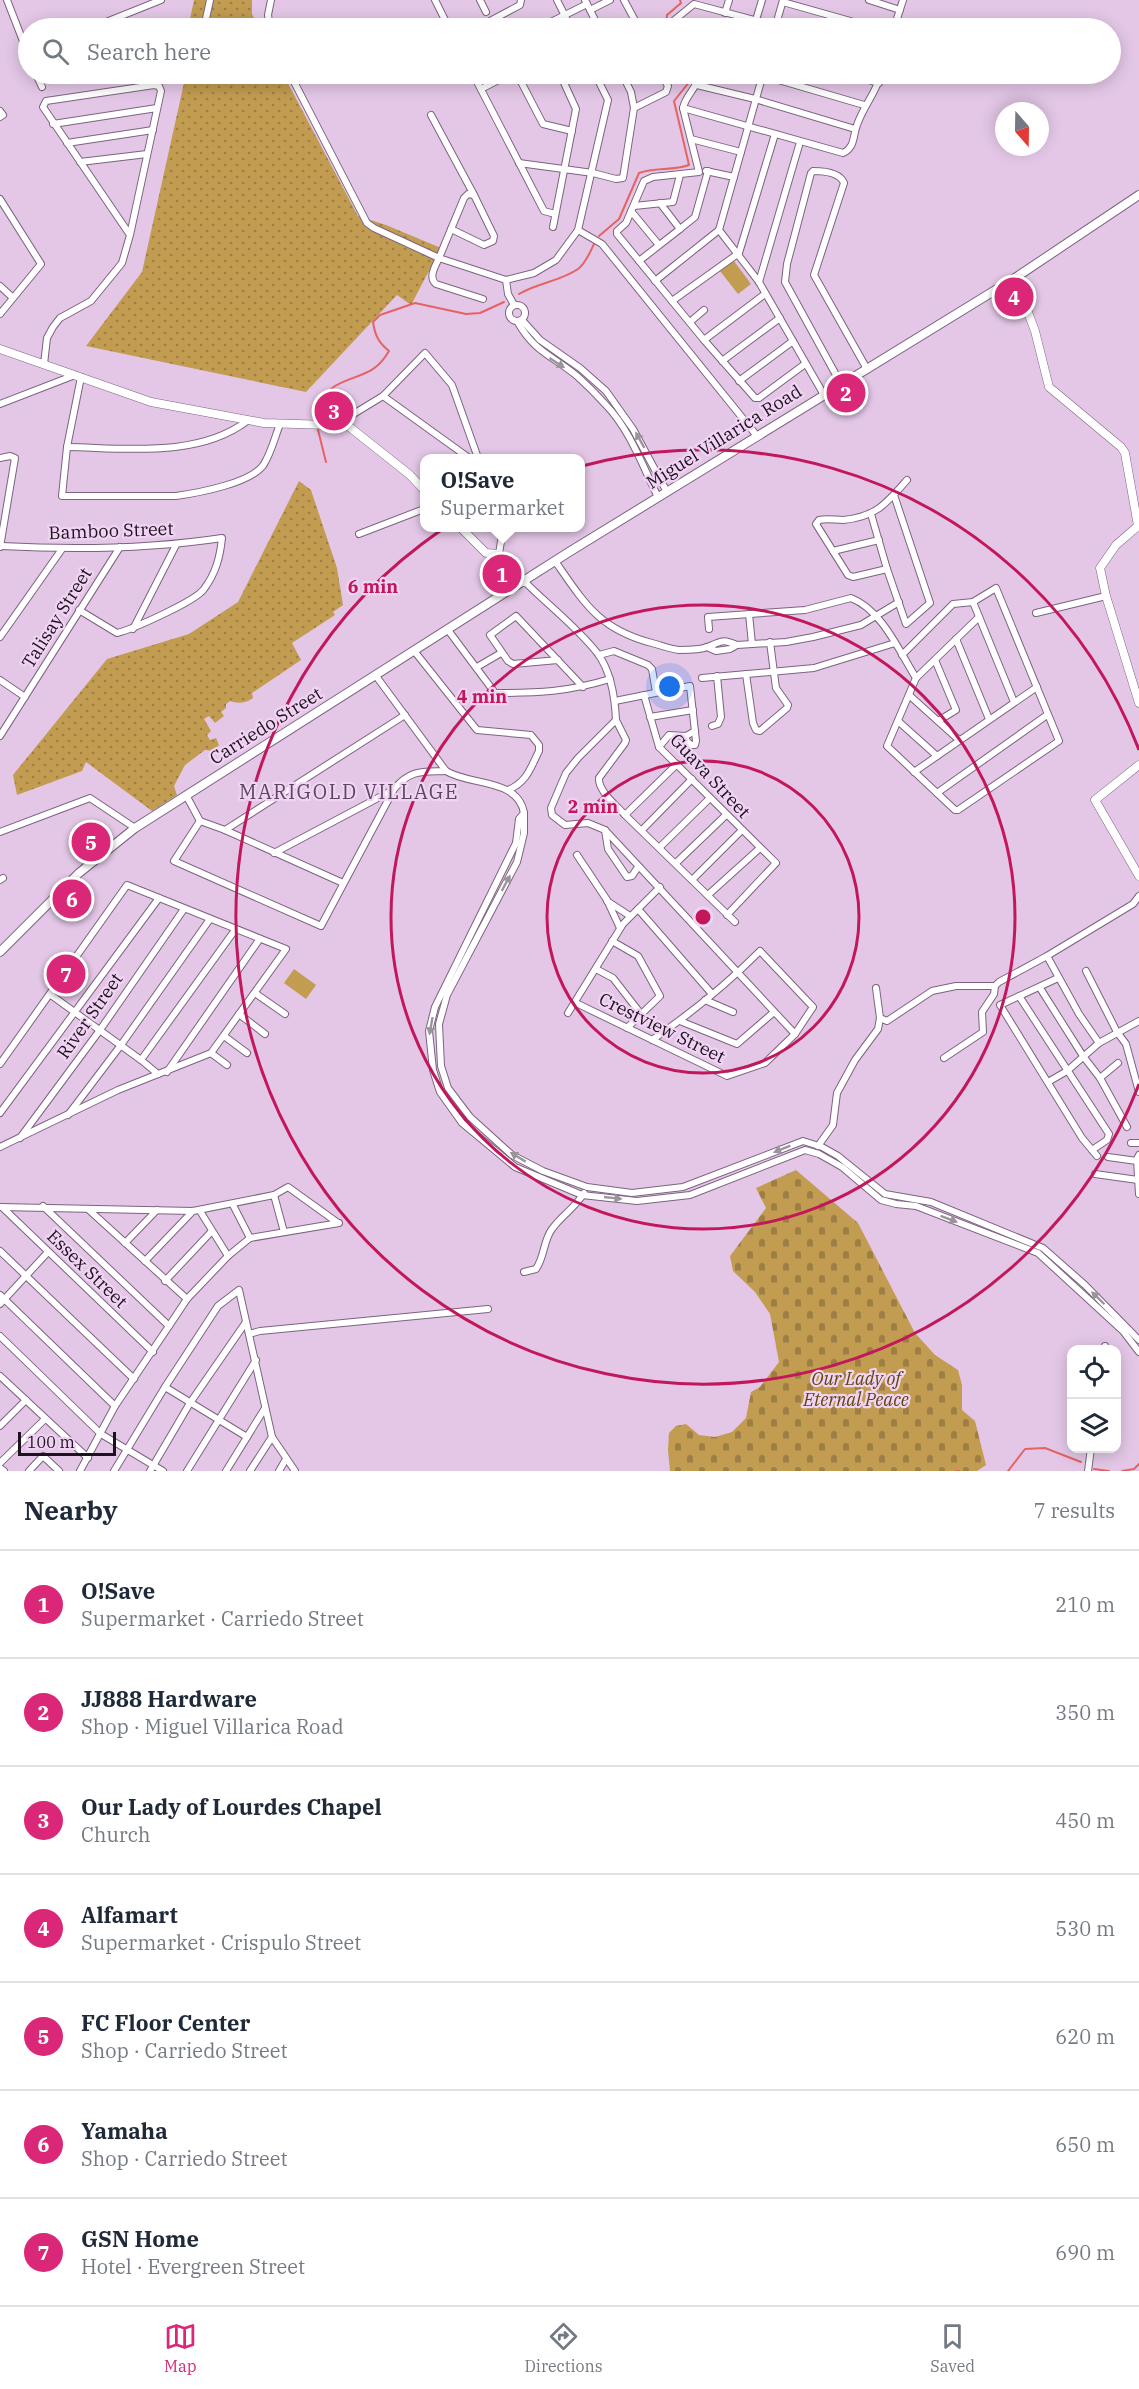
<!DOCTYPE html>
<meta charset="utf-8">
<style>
body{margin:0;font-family:"IBM Plex Serif",serif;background:#f6f6f7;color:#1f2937}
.controls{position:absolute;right:18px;bottom:18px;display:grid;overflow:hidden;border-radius:12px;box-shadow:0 3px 15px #0003}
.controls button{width:54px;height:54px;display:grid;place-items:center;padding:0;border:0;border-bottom:2px solid #e0e1e3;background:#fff;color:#1f2937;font:30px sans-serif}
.compass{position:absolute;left:995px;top:102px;width:54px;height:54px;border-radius:50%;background:#fff;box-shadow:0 3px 15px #0003;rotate:160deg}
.scale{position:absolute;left:18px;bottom:15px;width:98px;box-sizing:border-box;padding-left:6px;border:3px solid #1d131e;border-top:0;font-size:16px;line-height:21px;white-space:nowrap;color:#1d131e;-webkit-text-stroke:4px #f1d4f4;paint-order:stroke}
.you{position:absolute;left:670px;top:687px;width:21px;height:21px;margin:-15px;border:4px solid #fff;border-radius:50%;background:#1a73e8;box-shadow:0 0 0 9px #1a73e833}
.badge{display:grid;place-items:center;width:39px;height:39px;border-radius:50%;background:#db2777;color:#fff;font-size:20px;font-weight:700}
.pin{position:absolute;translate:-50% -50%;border:3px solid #fff;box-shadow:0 2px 6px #0006}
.popup{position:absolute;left:420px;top:454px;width:165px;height:78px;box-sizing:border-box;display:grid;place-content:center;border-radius:12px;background:#fff;filter:drop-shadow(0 2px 4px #0005);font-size:20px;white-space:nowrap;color:#747a83}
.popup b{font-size:22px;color:#1f2937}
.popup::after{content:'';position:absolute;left:50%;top:100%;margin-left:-12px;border:12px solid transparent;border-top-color:#fff}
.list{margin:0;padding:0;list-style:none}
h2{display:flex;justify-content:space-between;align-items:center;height:78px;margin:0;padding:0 24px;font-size:26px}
h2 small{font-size:20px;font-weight:400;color:#747a83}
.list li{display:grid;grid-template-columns:39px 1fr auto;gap:18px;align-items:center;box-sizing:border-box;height:108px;padding:0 24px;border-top:2px solid #e0e1e3}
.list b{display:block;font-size:22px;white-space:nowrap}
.list p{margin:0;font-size:20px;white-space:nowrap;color:#747a83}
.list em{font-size:20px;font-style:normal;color:#747a83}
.icon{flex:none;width:33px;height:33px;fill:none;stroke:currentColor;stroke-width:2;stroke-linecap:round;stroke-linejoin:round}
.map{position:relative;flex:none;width:1139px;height:1471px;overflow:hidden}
.search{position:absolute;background:#fff;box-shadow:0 3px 15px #0003;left:18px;right:18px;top:18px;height:66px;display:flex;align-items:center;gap:15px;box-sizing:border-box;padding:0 21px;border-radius:33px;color:#747a83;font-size:22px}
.sheet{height:834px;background:#fff}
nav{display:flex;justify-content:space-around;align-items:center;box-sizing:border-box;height:84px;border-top:2px solid #e0e1e3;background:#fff;font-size:16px;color:#747a83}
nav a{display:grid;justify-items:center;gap:3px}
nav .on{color:#db2777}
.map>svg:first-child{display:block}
.grass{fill:url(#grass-dots)}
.cemetery{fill:url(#cemetery-stones)}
.pitch{fill:#c29c51}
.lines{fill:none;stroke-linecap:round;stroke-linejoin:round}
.stream{stroke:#e56363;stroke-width:2}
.minor-casing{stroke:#7d6380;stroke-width:8}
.tertiary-casing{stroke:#7d6380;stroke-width:9}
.secondary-casing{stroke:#7d6380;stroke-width:10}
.minor{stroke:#fff;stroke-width:6}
.tertiary{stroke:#fff;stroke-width:8}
.secondary{stroke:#fff;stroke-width:8}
.oneway{fill:#99959a}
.ring{fill:none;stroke:#c2185b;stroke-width:3}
.labels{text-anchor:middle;stroke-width:4.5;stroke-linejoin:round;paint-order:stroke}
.street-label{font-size:18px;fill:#1d131e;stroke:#f1d4f4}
.park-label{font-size:18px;font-style:italic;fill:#5f460f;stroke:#f1d4f4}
.neighbourhood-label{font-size:20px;letter-spacing:1.5px;fill:#5e4661;stroke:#f1d4f4}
.centre{fill:#c2185b;stroke:#f1d4f4;stroke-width:3}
.ring-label{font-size:18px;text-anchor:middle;font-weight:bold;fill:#c2185b;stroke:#f1d4f4;stroke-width:4.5;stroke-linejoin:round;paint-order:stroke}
</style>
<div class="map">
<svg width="1139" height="1471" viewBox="0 0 1139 1471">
<defs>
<pattern id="grass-dots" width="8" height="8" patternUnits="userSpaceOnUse" patternTransform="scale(1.5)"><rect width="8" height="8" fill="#c29c51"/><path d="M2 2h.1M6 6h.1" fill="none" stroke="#9d7e43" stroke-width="1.8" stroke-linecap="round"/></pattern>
<pattern id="cemetery-stones" width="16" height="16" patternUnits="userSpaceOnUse" patternTransform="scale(1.5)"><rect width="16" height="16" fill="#c29c51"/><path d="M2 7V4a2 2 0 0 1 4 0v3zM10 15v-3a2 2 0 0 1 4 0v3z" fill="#9d7e43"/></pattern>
</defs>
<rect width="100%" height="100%" fill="#e4c7e7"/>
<g class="grass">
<path d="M194,0H252V14L259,28H188Z"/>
<path d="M186,74H283L358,216L386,225L441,248L411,305L397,295L306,392L86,346L142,272Z"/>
<path d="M299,481L311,490L337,568L343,605L333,612L335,615L292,643L301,660L252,693L253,698C247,703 238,704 230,701L226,704V708L221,712L224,716L215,723L209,716L204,719L211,731L207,735L210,740L216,738L219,745L213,751L205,750L185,765L174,786L177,795L152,811L86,762L82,771L17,795L13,775L107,659L189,634L238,602Z"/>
</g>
<path class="cemetery" d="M796,1170L858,1223L915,1333L935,1355L958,1370L962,1385V1410L975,1421L986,1465L977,1471H670L668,1450L669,1433L676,1426L686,1424L699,1435L715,1437L732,1432L746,1418L751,1392L760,1387L779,1362L770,1314L755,1292L733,1271L730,1256L766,1208L756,1188Z"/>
<g class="pitch">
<path d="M734,261L751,284L738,294L720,271Z"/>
<path d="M294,969L316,985L306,999L284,983Z"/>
</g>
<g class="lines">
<g class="stream">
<path d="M666,28L667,15L681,3L680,0"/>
<path d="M599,236L619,219L639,173C655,167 673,171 689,165L674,101L690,81L692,74"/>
<path d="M519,294C537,283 561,281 578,269C586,263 590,252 594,244"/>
<path d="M316,418L315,407C321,400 328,391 335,386C358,373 374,377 389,351C379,343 375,336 373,322L380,315L415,303L466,314L480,313L504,302"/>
<path d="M318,430L326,462"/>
<path d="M1094,1469L1109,1471"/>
<path d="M956,1471H959"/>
<path d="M1008,1471L1025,1449L1045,1448L1081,1462"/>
<path d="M1122,1471L1134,1469L1139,1464"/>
</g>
<defs>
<g id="minor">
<path d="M7,0L28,54"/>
<path d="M435,0L449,28"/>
<path d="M480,0L486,12"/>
<path d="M557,0L571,28"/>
<path d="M585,0L599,28"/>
<path d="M624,0L639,28"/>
<path d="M869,0L900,10"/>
<path d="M783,2L875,28"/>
<path d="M590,10L610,0"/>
<path d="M725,13L729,0"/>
<path d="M756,20L762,0"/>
<path d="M672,22L694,28"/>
<path d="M91,28L161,0"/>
<path d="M204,28L210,0"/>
<path d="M270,28L268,15L271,0"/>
<path d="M477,28L520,5L521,0"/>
<path d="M539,28L587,4"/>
<path d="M672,28V22L694,4L784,28"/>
<path d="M775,28L783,0"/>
<path d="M894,28L903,0"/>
<path d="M36,74L42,87"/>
<path d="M290,74L367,223L374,228L439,258L464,198L468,194L474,195L431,115"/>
<path d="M473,74L544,211L555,214"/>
<path d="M517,74L543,124L572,131"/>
<path d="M758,74L864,105"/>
<path d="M763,74L719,230L759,282L824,395"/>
<path d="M847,74L879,83"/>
<path d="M697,85L755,99L855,129"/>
<path d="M481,89L510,74"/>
<path d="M634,108L666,92L668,86L661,74"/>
<path d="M683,108L843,153C855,148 853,135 857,125C864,105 876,93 881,74"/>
<path d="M0,111L3,115L0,117"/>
<path d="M53,124L157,108"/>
<path d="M691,139L741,152"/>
<path d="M67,143L153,130"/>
<path d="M80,162L147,154"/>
<path d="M519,163L593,173L616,179L623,178L634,108L631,92L622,74"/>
<path d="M706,171L734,177"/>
<path d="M0,199L41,264L0,314"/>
<path d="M660,203L680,229L695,217L708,171"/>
<path d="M634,206L673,202L680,175"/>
<path d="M631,211L659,245"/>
<path d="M553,227L576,109L560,74"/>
<path d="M451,229L484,245L493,241L494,236L474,195"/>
<path d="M578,230L602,244L757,436"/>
<path d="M639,261L680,229"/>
<path d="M506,280L508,294L514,305"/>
<path d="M655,281L719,230"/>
<path d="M759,282L800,142"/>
<path d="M0,286L12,297"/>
<path d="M765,294L704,340L672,301L739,253L775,134"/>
<path d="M483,299L436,284C428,277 435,267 439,258L506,280L534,273L556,260L578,230L608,100L595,74"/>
<path d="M672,301L617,234V231L626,223L644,181L653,177L699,172L683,108C686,94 698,88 699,74"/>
<circle cx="517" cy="313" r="8"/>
<path d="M522,320L540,340L580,368L606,391L633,429L667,492"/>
<path d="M517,321C535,353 552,355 577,376C587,385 597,395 606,405C630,430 643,467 658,497"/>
<path d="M690,322L704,310"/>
<path d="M704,340L755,398H759L805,364"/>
<path d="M722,361L780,318"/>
<path d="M44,364L47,338L53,327L60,318L91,301L122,263L130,235L43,107L46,101L154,85L159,86L161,91L130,235"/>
<path d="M81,377L67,447L62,496H176C197,493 253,483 264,464C271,453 275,437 280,424"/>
<path d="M739,381L793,341"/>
<path d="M841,384L785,282L787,264L811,173L813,171C824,171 840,173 844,183L814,275L867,369"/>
<path d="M383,396L469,458"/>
<path d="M0,404L75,375"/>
<path d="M342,421L383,396L425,353L452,385L478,458"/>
<path d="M67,447C126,448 198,458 247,421"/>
<path d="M0,458L10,456L15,458L0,547"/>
<path d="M871,514L887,569L906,624L930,603L894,495"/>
<path d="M359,534L424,509"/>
<path d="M1,546C75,550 149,549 222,538C220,557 216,573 204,589C196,601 133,629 117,633L79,610"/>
<path d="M833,551L879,540"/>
<path d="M499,554L503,528"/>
<path d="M555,561C585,604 599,629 652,643C660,645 670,649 679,650C687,650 700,650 707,647C722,642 720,638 737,645"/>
<path d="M887,569L853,577L848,575L816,524L819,520C827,518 835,520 843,520C876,517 887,503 907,480"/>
<path d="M525,582C548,605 578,628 598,654C611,672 615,698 616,720L578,758L566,773L551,808L552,815L565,825L588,823L605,830L795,1034"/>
<path d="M973,602L1014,702"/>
<path d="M1036,613L1106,596"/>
<path d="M749,614L752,644"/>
<path d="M133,629L176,545"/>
<path d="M709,629L708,617L805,610L851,598C882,610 899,651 916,678"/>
<path d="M448,630L495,693C539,693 567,692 610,679"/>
<path d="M0,637L62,549"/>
<path d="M956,639L989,719"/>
<path d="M707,647L716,651L730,649L737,645L786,642L813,637L861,625L899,602"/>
<path d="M415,652L477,730L531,735L539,745V751C530,769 527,782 508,790"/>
<path d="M599,655L614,651L648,665L652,669L656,692"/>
<path d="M902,655L953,604L973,602L996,588L1059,741L958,810H955L887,746L916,678L979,617"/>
<path d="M558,660L513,664L508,661L490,635L516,616L583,687"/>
<path d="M935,660L956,710L938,721"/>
<path d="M477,667L501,653"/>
<path d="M746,674L753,723L756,730L760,731L787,708L788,705L776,688L770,642"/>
<path d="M376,676L446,771C470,786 518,778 524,813L519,819L516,843L435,1007L429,1031L433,1070L440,1092L462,1123L515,1167L582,1195L637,1201L690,1195L805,1150L819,1154L842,1167L881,1200L896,1204L916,1206L1038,1253L1123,1331L1139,1352"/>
<path d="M702,678L814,668L895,643"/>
<path d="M0,680L25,697"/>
<path d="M644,695L659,747L776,863L727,915"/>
<path d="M909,695L959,740"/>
<path d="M615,701L690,686L696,741L695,745H691L686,740V736"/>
<path d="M650,717L693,710"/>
<path d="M616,720L626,740L625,743L599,778C598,791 616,805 625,815L735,922"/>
<path d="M898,721L937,756"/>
<path d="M712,726L718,724L721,717L717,676"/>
<path d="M0,736L120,547"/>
<path d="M659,747L669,735L686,736L695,731"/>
<path d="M914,772L1037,687"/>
<path d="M937,793L1047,715"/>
<path d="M186,795L200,821L225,830L343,883"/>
<path d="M524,813V833L517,862L447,995L439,1024L441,1066L448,1088L470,1117L512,1155L543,1171L587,1187L632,1193L683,1187L803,1141L822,1147L838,1156L885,1194L931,1202L1043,1248L1085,1285L1139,1340"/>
<path d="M625,815L677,764"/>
<path d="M200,821L174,861L321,926L394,789C411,769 422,772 446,771"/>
<path d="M225,830L405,715"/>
<path d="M605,830L608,849L627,877L632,876L638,867"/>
<path d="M642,830L692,779"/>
<path d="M0,832L90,798L135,828"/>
<path d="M660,847L710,798"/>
<path d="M274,853L393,790"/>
<path d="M577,855L607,900L620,928"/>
<path d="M676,863L726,815"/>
<path d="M0,880L3,878"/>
<path d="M692,880L741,831"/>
<path d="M709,894L760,848"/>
<path d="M607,901L630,916"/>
<path d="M638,909L712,994"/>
<path d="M612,941L638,956L660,996L627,1028"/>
<path d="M596,969L613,978L641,1014"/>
<path d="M1086,971L1117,1032L1126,1044L1139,1092"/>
<path d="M1058,978L1000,1005L1082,1138L1097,1156"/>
<path d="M876,988L880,1018L887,1021L932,991L956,986H995"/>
<path d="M1040,988L1083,1056L1100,1078L1127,1127"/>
<path d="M255,993L285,1014"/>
<path d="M51,995L141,1060L158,1074"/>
<path d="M1019,996L1109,1134L1107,1140L1092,1150"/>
<path d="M705,1000L733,1012"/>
<path d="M576,1003L727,1076L765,1063L795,1034L813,1007L760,951C727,984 690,1014 652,1040"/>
<path d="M568,1013L623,924L660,887"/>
<path d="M239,1014L265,1034"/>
<path d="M680,1021L737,1044L774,1012"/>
<path d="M224,1036L247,1053"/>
<path d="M1099,1043L1079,1014L1047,956L1133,904L1139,896"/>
<path d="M211,1053L227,1065"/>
<path d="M944,1058L983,1032L982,1012L994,994L995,986L999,982L1047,956"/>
<path d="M141,1060L235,930"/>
<path d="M0,1064L127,885L286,949L211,1053L118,1090L0,1147"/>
<path d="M167,1072L259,940"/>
<path d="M1100,1078L1118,1063"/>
<path d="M1048,1082L1067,1071L1099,1043L1139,1021"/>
<path d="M0,1113L159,898"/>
<path d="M68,1115L121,1045L210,919"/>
<path d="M20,1138L100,1030L184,909"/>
<path d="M1131,1143H1139"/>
<path d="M818,1146L833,1125L837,1093L855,1060L878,1029L880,1018"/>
<path d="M1139,1155L1137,1159L1139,1194"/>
<path d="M1108,1157L1137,1161"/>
<path d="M1095,1174L1138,1180"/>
<path d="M274,1195L284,1232"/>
<path d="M233,1205L250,1238"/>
<path d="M43,1206L169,1326"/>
<path d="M0,1207L193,1211L274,1195L288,1187L338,1223"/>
<path d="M2,1207L153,1352"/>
<path d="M88,1209L187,1299"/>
<path d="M200,1211L228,1256"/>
<path d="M125,1243L157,1210"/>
<path d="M0,1251L134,1379"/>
<path d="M145,1261L193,1211"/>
<path d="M524,1272L536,1269C545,1256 543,1241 552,1229C562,1215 575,1208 584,1193"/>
<path d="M165,1281L212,1231"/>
<path d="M0,1295L115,1406"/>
<path d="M0,1304L48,1252"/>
<path d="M249,1334L260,1331L488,1309"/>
<path d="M0,1336L101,1434L163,1471"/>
<path d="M1105,1350V1346"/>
<path d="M0,1376L88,1458"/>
<path d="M165,1387L247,1437"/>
<path d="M0,1426L26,1400"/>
<path d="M0,1463L45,1419"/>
<path d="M0,1468L4,1471"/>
<path d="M29,1471L43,1456L59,1471"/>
<path d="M80,1471L115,1406L169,1326L187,1299L228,1256L250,1238L339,1223"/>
<path d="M114,1471L165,1387L218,1306L239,1290L272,1437L295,1471"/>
<path d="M150,1471L190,1403L246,1322"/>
<path d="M187,1471L256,1360"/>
<path d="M226,1471L265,1408"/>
<path d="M250,1471L272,1437"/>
<path d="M279,1471L286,1459"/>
<path d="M1088,1471L1091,1448"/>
</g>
<g id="tertiary">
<path d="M1015,278L1035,331L1049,387L1121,447L1125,453L1138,526L1116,545L1100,568L1106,596L1139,703"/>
<path d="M0,349L151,402L264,423L329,425L342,421L410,475L424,490"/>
<path d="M461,528L486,553L499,554L525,582"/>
<path d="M1139,765L1095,800L1139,876"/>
</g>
<path id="secondary" d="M0,952L79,873L135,828L569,552L1015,278L1139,195"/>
</defs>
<use href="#minor" class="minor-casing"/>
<use href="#tertiary" class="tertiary-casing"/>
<use href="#secondary" class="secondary-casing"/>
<use href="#minor" class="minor"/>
<use href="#tertiary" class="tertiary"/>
<use href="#secondary" class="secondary"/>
</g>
<defs><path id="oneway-solid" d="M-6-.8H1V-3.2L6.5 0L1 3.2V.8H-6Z" transform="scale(1.5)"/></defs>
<g class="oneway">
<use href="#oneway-solid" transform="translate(557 363) rotate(33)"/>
<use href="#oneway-solid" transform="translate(640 440) rotate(-119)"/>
<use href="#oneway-solid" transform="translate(506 883) rotate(-62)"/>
<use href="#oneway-solid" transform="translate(431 1026) rotate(100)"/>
<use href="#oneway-solid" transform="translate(782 1149) rotate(158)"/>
<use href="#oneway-solid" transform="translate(518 1157) rotate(-149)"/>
<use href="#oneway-solid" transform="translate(613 1198) rotate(6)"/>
<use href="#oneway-solid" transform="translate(949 1219) rotate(21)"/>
<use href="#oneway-solid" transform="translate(1098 1298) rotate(-136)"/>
</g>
<g class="ring">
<circle cx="703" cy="917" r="156"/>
<circle cx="703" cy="917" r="312"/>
<path d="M1139 1084A467 467 0 1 1 1139 750"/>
</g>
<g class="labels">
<g class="street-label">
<text transform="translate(724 437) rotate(-32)" y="6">Miguel Villarica Road</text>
<text transform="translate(111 531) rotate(-2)" y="6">Bamboo Street</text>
<text transform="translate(57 618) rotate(-58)" y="6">Talisay Street</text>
<text transform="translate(266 726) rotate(-32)" y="6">Carriedo Street</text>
<text transform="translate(710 776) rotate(47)" y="6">Guava Street</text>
<text transform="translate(90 1016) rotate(-55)" y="6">River Street</text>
<text transform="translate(662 1028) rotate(26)" y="6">Crestview Street</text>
<text transform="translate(87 1269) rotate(44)" y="6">Essex Street</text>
</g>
<g class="park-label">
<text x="856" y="1385">Our Lady of<tspan x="856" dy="21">Eternal Peace</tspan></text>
</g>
<g class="neighbourhood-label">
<text x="349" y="799">MARIGOLD VILLAGE</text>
</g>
</g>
<circle cx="703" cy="917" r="9" class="centre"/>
<g class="ring-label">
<text x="373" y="593">6 min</text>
<text x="482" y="703">4 min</text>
<text x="593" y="813">2 min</text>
</g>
</svg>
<div class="controls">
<button><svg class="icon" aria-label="locate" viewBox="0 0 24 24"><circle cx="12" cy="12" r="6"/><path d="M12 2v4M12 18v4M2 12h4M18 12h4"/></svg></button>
<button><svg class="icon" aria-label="layers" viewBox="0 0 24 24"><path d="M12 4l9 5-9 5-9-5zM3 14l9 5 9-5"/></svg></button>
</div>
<svg class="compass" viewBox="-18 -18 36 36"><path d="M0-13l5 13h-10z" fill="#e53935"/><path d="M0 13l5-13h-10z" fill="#747a83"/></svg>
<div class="scale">100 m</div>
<div class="you"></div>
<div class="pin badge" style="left:502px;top:574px">1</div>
<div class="popup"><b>O!Save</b>Supermarket</div>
<div class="pin badge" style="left:846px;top:393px">2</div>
<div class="pin badge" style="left:334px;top:411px">3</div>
<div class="pin badge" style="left:1014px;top:297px">4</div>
<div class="pin badge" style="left:91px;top:842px">5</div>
<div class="pin badge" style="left:72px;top:899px">6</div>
<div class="pin badge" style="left:66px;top:974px">7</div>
<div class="search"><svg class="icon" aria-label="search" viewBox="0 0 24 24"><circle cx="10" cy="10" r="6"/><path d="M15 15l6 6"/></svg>Search here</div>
</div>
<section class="sheet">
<h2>Nearby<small>7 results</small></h2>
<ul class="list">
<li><span class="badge">1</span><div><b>O!Save</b><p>Supermarket · Carriedo Street</p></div><em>210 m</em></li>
<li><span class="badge">2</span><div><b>JJ888 Hardware</b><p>Shop · Miguel Villarica Road</p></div><em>350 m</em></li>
<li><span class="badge">3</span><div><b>Our Lady of Lourdes Chapel</b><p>Church</p></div><em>450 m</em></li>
<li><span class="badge">4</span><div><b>Alfamart</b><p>Supermarket · Crispulo Street</p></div><em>530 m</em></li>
<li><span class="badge">5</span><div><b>FC Floor Center</b><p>Shop · Carriedo Street</p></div><em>620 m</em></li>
<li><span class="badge">6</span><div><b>Yamaha</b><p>Shop · Carriedo Street</p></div><em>650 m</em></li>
<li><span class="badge">7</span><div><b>GSN Home</b><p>Hotel · Evergreen Street</p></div><em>690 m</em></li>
</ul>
</section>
<nav>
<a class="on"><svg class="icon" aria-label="map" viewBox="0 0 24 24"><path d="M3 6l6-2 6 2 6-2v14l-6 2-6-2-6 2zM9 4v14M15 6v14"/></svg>Map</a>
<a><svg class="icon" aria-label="directions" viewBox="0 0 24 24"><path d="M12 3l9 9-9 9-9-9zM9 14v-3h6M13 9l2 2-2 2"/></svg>Directions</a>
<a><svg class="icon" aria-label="saved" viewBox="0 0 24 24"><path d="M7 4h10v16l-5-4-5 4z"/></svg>Saved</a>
</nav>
